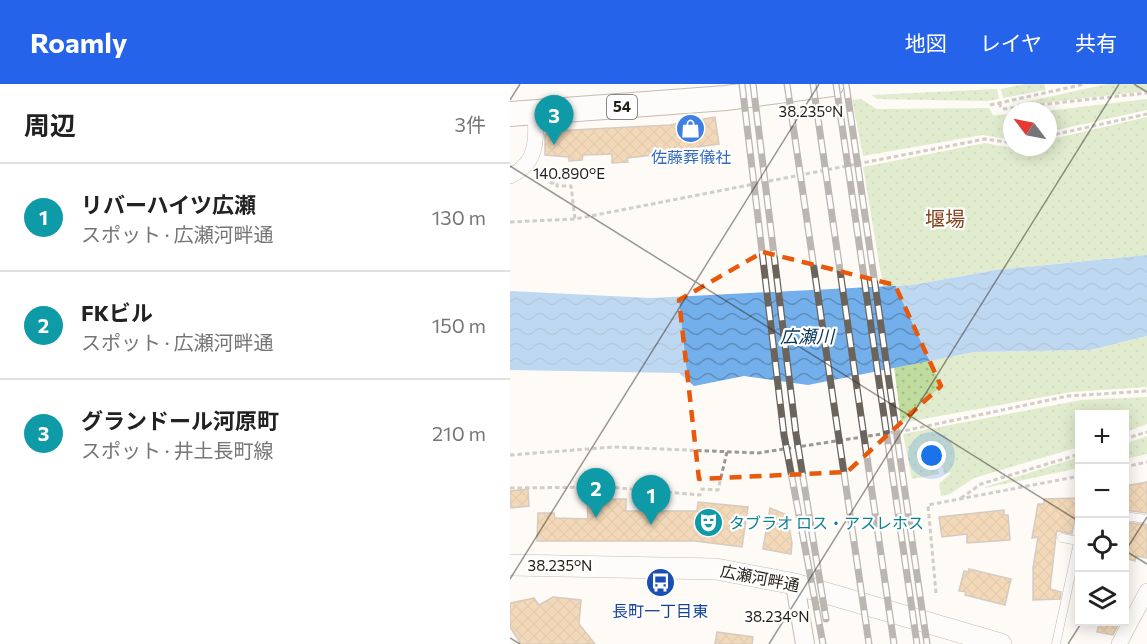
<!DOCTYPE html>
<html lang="ja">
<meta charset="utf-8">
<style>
body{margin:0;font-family:Commissioner,"Noto Sans JP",sans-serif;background:#f2f2f2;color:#222}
.controls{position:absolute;right:18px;bottom:18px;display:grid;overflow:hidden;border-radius:0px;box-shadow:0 3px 15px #0003}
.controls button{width:54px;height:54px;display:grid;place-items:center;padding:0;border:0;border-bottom:2px solid #e0e0e0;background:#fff;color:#222;font:30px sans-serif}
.compass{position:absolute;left:493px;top:18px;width:54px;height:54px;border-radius:50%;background:#fff;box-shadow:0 3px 15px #0003;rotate:302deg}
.you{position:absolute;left:422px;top:372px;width:21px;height:21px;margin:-15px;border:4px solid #fff;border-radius:50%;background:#1a73e8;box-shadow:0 0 0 9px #1a73e833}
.badge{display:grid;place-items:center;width:39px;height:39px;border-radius:50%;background:#2563eb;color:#fff;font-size:20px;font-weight:700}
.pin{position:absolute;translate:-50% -50px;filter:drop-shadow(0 2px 3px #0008)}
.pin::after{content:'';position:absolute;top:32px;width:21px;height:18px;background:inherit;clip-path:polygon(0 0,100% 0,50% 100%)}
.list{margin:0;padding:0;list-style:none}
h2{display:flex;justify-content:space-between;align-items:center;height:78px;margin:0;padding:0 24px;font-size:26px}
h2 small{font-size:20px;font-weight:400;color:#767676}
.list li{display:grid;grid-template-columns:39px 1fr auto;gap:18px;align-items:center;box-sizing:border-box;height:108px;padding:0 24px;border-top:2px solid #e0e0e0}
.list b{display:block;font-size:22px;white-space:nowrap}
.list p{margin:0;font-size:20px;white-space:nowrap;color:#767676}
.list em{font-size:20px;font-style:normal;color:#767676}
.icon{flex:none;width:33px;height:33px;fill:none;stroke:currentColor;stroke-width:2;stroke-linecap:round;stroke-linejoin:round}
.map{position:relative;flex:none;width:637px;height:560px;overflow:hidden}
header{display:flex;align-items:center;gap:36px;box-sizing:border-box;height:84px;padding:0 30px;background:#2563eb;color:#fff}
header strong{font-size:28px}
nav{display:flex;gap:33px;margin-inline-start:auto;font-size:21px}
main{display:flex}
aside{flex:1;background:#fff}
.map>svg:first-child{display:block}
.grass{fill:url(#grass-dots)}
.water{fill:url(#water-waves)}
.building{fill:url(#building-cross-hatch);stroke:#a5937f;stroke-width:1.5}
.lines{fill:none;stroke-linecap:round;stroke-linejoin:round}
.service-casing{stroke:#82725e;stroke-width:9}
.minor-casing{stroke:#82725e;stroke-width:16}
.tertiary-casing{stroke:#82725e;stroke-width:20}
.secondary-casing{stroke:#82725e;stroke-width:22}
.primary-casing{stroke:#82725e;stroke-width:26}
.path{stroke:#9d9791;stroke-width:3;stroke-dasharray:4.5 3;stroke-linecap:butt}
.service{stroke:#fff;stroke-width:8}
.minor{stroke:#fff;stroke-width:15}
.tertiary{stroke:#fff;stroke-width:18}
.secondary{stroke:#fff;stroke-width:21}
.primary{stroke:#fff;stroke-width:24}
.rail-casing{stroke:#6a645d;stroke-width:7}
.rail{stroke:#fff;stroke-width:4.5;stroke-dasharray:14;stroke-linecap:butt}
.marked{fill:none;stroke:#e8590c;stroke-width:4.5;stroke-dasharray:12 8;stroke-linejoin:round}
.ticks{fill:none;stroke:#251e16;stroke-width:1.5;stroke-opacity:0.45}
.labels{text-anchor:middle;stroke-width:4.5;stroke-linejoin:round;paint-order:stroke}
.shield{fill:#fff;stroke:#66625c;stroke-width:1.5}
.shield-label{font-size:15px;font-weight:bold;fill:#251e16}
.shop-label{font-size:16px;fill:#366cbe;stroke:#fff}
.culture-label{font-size:16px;fill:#0d838f;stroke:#fff;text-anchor:start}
.street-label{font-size:16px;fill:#251e16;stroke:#fff}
.transit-label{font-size:16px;fill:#164399;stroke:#fff}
.water-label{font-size:18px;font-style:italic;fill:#07355b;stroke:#fff}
.quarter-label{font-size:20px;fill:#82441d;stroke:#fff}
.ticks-label{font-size:15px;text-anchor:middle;fill:#251e16;stroke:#fff;stroke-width:4.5;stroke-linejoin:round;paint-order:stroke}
</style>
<header>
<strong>Roamly</strong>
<nav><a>地図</a><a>レイヤ</a><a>共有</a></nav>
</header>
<main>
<aside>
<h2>周辺<small>3件</small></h2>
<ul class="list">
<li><span class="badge" style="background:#0f9aa8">1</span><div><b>リバーハイツ広瀬</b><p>スポット · 広瀬河畔通</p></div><em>130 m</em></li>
<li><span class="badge" style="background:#0f9aa8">2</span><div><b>FKビル</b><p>スポット · 広瀬河畔通</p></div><em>150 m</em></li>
<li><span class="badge" style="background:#0f9aa8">3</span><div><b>グランドール河原町</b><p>スポット · 井土長町線</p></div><em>210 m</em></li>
</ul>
</aside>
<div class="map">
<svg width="637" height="560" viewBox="0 0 637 560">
<defs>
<pattern id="grass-dots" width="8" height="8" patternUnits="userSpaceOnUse" patternTransform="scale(1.5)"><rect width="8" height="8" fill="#bfdb9e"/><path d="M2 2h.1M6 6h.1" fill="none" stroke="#a4bc87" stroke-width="1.8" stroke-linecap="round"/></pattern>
<pattern id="water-waves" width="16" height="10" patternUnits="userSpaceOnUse" patternTransform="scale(1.5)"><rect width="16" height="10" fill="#73afea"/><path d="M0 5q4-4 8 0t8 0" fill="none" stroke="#5e8ebd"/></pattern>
<pattern id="building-cross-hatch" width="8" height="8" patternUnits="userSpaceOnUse" patternTransform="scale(1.5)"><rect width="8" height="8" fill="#e7b16d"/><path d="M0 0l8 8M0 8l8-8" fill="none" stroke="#c6985e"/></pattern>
</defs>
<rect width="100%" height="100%" fill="#fefaf6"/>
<g class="grass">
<path d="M515,0H534L536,6L493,14L491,5Z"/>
<path d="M597,0H637V7L507,22V20Z"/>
<path d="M487,5L489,15L477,17L367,15L361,11Z"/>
<path d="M351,15L367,25L479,24L483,31L502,30V56L472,51L353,72L342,16Z"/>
<path d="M637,15V26L538,48L537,27Z"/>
<path d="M637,33V171L486,186L402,201L373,202L353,83L475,59L502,64L538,63V56Z"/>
<path d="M637,252V303L561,308L391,339L384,282L464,268L580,266Z"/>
<path d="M637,313V340L615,348L614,330H570L569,363L464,394L440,410L431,412L429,400L442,388L434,390L433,383L428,384L429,390L402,395L393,350L571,316Z"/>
<path d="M637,352V370L615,375V360Z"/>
<path d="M569,373V384L475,404V403Z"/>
</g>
<path class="water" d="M637,171V252L580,266L464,268L298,301L234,292L184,302L169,289L0,286V207L141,214L402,201L486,186Z"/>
<g class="building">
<path d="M205,33L209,60L187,63L188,66L117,74L118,78L102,79V70L73,71L72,76L59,77V73L35,71V51L43,47L160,41Z"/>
<path d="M637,398V429L615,426V402Z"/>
<path d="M18,405L19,422L1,424L0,407Z"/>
<path d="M93,412V415H116V427H187L188,418L238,423L232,463L185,457H27L28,429H44L45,434L78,435L77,413Z"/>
<path d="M569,414L562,450L547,447L546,452L540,505L551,508L550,515L523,516V484L528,453L522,454L528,420H534V415Z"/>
<path d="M260,424L277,431L282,459L281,470L253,465Z"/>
<path d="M494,426V431H498L500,456L457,459V450L432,453L429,433Z"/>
<path d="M615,438L637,441V474L626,472L625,477L615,474Z"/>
<path d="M459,485L501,495L495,521L455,511L456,508L449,507L454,487L458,488Z"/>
<path d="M43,513L71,516L69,540L85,560H11L0,543V519L24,514L29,521Z"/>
<path d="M590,537H610L603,551L587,548Z"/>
<path d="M207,548L243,553L242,560H205Z"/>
</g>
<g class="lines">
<defs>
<g id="service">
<path d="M614,432L637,435"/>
<path d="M552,454L568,457"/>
<path d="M546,560L570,449"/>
</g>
<g id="minor">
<path d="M0,92C27,80 27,56 25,29"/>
<path d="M609,560L637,507"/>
</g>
<path id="tertiary" d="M285,500L295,560"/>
<path id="secondary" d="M0,481L206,485L285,500L491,560"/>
<path id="primary" d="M0,30L216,14L322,0"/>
</defs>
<use href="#service" class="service-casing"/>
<use href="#minor" class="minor-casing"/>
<use href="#tertiary" class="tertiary-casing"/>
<use href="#secondary" class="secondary-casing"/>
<use href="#primary" class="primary-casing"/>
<g class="path">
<path d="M489,19L492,25L637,9"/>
<path d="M480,21L575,0"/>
<path d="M538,52L637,30"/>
<path d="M30,87L41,99H47V102H61L65,135"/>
<path d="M0,138L65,135L475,55L502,59"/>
<path d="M614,355L637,348"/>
<path d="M0,371L104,363L248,369L398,346L558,312L637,307"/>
<path d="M614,383L637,378"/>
<path d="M0,404L98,403L190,411L192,405L208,406L217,368"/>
<path d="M451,414L471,400L570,370"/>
<path d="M426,509L418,421L570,392"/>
</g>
<use href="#service" class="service"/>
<use href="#minor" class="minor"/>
<use href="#tertiary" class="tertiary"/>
<use href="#secondary" class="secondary"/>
<use href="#primary" class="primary"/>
<defs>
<g id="rail">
<path d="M232,0L274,351L313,560"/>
<path d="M243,0L286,350L316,535"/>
<path d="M277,0L359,560"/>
<path d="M303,0L384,560"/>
<path d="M326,0L407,560"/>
<path d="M336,0L417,560"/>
</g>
</defs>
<use href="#rail" class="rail-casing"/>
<use href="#rail" class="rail"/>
</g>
<path d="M0 0H637V560H0ZM253,168L385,201L431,302L337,388L189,395L169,216Z" fill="#fefaf6" fill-opacity=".55" fill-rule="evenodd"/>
<path class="marked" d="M253,168L385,201L431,302L337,388L189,395L169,216Z"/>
<path class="ticks" d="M624,0L637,8M0,16L10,0M0,82L570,438M614,466L637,480M614,469L637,433M0,495L309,0M0,554L10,560M259,560L609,0M558,560L572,538"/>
<defs>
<symbol id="shop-disc" viewBox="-11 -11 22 22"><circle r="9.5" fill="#3f7fe0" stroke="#fff"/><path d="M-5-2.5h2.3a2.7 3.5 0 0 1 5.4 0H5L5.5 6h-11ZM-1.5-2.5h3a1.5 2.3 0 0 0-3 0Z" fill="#fff"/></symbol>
<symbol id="theatre-disc" viewBox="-11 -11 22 22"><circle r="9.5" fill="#0f9aa8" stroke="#fff"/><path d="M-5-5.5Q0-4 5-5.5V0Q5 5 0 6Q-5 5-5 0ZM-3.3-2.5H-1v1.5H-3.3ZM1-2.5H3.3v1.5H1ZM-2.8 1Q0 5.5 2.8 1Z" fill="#fff"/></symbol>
<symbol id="bus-disc" viewBox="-11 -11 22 22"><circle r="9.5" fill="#1a4fb4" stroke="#fff"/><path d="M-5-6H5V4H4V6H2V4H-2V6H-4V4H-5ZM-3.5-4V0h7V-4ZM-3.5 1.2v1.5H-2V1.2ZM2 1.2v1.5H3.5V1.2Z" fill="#fff"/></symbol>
</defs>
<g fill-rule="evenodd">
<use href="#shop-disc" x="164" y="28" width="33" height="33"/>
<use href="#theatre-disc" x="182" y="422" width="33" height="33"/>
<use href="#bus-disc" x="134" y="482" width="33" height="33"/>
</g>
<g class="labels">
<rect class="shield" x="97" y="11" width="30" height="24" rx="4.5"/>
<g class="shield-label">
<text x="112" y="28">54</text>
</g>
<g class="shop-label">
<text x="181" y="79">佐藤葬儀社</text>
</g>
<g class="culture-label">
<text x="219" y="445">タブラオ ロス・アスレホス</text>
</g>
<g class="street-label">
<text transform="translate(250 494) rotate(11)" y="6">広瀬河畔通</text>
</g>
<g class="transit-label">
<text x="150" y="533">長町一丁目東</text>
</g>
<g class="water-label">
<text x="297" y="259">広瀬川</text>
</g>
<g class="quarter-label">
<text x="435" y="142">堰場</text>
</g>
</g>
<g class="ticks-label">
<text x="301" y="33">38.235°N</text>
<text x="59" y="95">140.890°E</text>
<text x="50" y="487">38.235°N</text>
<text x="267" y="538">38.234°N</text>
</g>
</svg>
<div class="controls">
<button>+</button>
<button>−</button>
<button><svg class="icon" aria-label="locate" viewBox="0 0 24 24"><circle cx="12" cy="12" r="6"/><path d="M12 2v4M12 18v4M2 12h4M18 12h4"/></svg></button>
<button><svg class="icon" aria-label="layers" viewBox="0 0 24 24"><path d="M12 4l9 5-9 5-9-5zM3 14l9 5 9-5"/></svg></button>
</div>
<svg class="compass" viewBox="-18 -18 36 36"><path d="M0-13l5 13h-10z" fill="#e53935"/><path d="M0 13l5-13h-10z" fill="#767676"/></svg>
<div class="you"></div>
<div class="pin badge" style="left:141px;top:441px;background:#0f9aa8">1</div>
<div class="pin badge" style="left:86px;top:434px;background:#0f9aa8">2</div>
<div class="pin badge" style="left:44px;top:61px;background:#0f9aa8">3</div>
</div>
</main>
